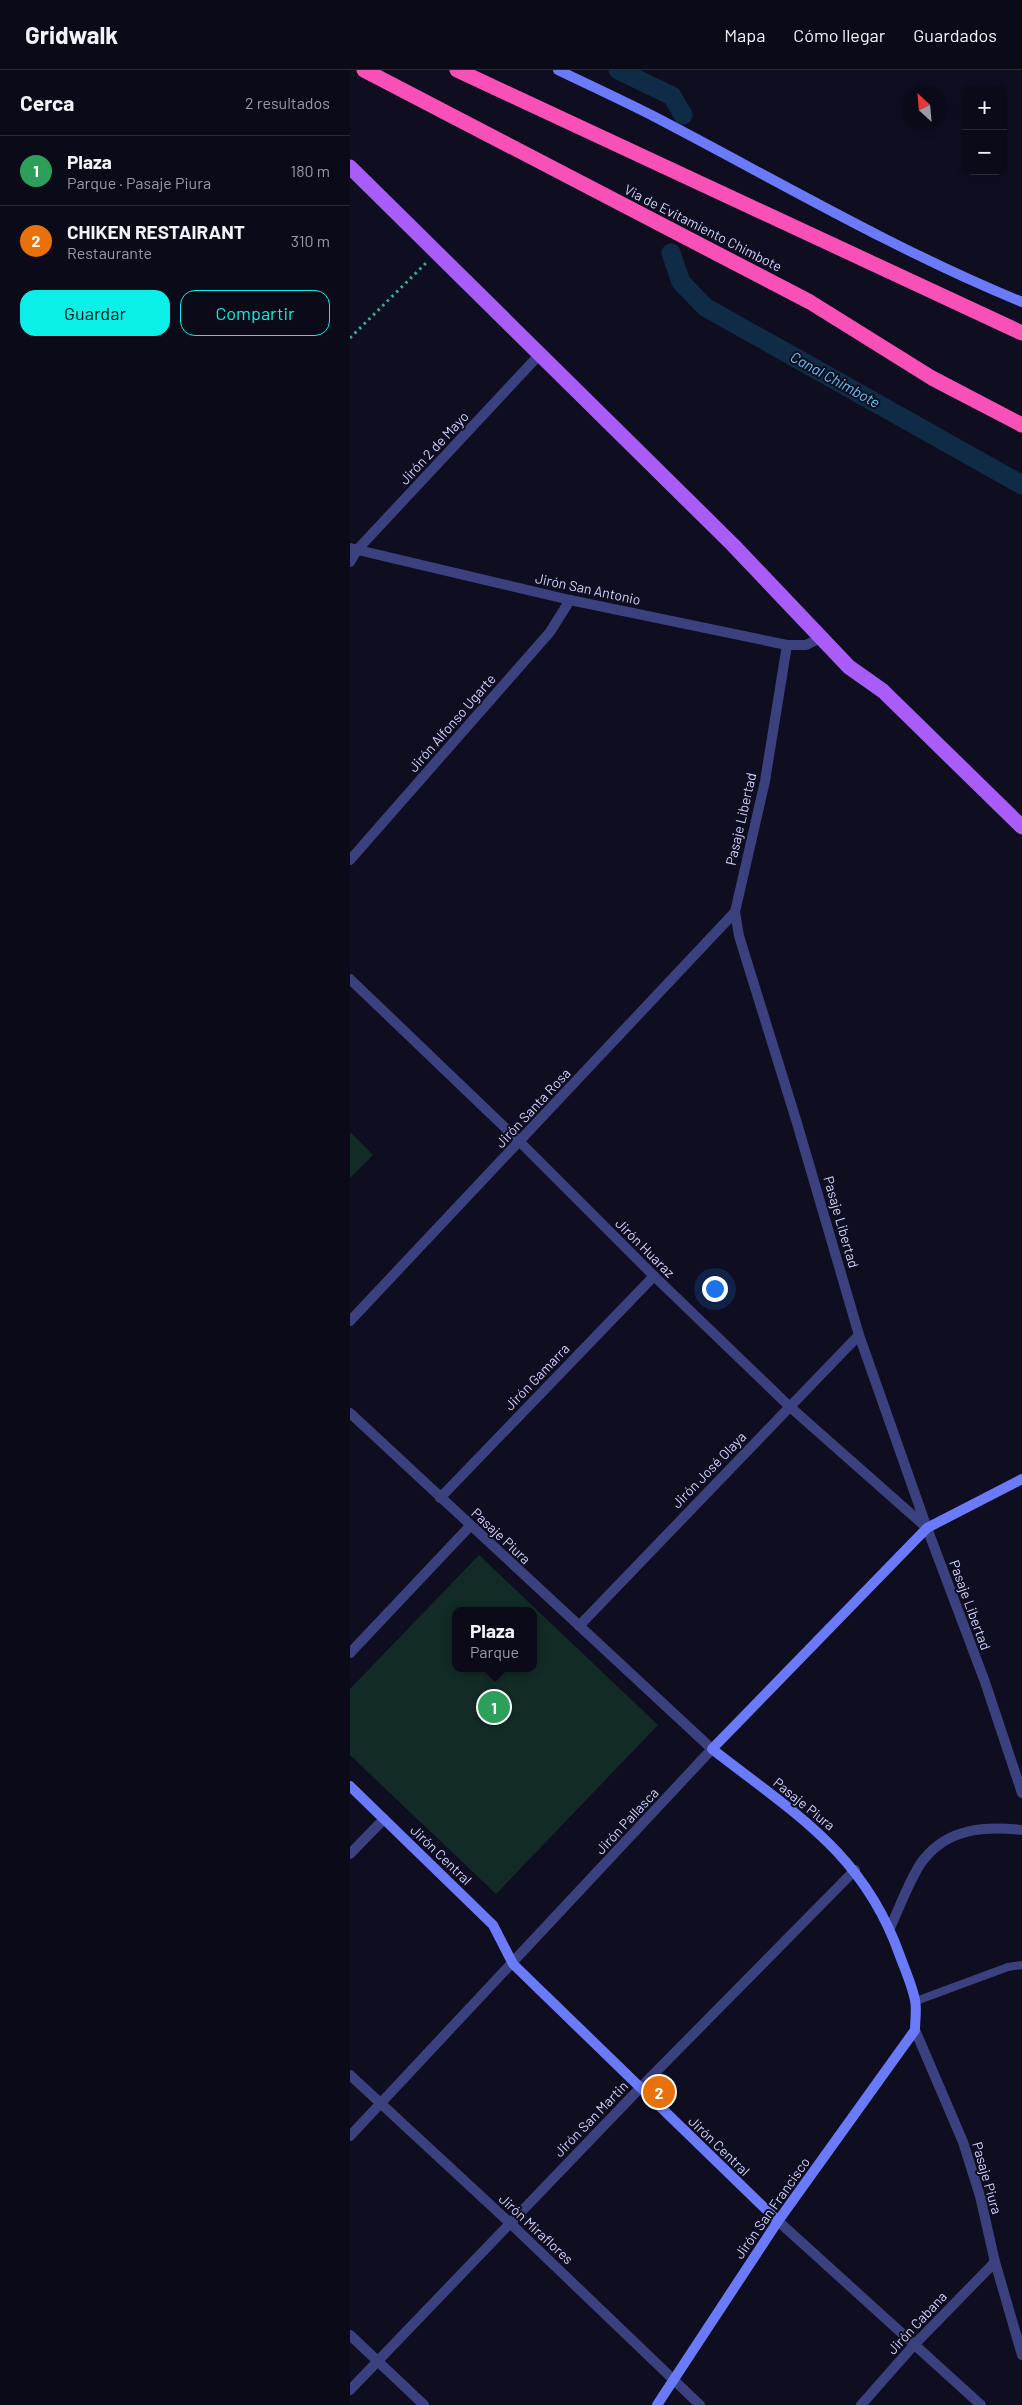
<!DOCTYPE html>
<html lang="es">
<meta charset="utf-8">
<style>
body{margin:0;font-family:Barlow,sans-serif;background:#191826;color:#f1f3f6}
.controls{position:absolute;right:15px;top:15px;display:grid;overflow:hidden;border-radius:10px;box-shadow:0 2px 8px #0003}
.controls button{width:45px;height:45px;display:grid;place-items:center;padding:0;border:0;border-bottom:1px solid #2b2b38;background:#0b0a19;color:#f1f3f6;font:25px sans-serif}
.compass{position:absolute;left:552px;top:15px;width:45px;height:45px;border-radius:50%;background:#0b0a19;box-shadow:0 2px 8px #0003;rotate:334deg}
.you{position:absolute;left:364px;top:1218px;width:18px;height:18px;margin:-12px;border:4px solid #fff;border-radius:50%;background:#1a73e8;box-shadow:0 0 0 8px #1a73e833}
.badge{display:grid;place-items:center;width:32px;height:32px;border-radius:50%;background:#0aefe8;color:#fff;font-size:16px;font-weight:700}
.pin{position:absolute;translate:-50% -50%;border:2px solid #fff;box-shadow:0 1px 5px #0006}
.popup{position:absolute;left:102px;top:1537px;width:85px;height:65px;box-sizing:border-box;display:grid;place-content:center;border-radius:10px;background:#0b0a19;filter:drop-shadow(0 1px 4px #0005);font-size:16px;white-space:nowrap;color:#9a9aa2}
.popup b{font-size:19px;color:#f1f3f6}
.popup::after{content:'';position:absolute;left:50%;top:100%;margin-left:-10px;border:10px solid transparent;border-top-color:#0b0a19}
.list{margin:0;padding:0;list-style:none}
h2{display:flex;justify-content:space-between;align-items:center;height:65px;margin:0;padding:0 20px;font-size:21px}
h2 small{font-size:16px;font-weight:400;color:#9a9aa2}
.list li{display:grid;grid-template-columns:32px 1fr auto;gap:15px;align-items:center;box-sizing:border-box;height:70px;padding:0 20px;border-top:1px solid #2b2b38}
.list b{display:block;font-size:19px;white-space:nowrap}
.list p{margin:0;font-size:16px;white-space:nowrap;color:#9a9aa2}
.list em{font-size:16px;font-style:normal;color:#9a9aa2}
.actions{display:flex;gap:10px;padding:15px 20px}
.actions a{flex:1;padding:11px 0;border:1px solid #0aefe8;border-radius:15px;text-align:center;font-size:18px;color:#0aefe8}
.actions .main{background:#0aefe8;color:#111}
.map{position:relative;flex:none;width:672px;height:2335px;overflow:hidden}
header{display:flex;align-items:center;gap:30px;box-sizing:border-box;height:70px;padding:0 25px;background:#0b0a19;border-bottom:1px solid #2b2b38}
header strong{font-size:24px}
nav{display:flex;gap:28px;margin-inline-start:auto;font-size:18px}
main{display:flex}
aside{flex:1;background:#0b0a19}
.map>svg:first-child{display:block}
.green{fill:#122b27;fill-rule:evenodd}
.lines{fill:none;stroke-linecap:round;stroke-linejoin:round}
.canal{stroke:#0f2b45;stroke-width:19}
.path{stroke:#33ae97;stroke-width:3;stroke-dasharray:2.5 4;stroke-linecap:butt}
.lane{stroke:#3b417e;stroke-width:8}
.street{stroke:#3b417e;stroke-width:10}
.secondary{stroke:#6b7af9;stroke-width:10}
.primary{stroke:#a95cf8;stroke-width:15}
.highway{stroke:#f850b7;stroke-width:15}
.labels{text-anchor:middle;stroke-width:4;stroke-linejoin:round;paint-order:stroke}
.street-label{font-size:14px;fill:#d0d1fd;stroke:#0f0e21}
.water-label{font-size:15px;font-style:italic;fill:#63c7f9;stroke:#0f0e21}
</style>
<header>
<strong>Gridwalk</strong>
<nav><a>Mapa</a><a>Cómo llegar</a><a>Guardados</a></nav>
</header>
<main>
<aside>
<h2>Cerca<small>2 resultados</small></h2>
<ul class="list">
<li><span class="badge" style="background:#2e9e5b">1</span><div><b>Plaza</b><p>Parque · Pasaje Piura</p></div><em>180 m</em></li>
<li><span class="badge" style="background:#e8710a">2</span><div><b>CHIKEN RESTAIRANT</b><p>Restaurante</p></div><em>310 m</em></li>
</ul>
<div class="actions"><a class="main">Guardar</a><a>Compartir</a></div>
</aside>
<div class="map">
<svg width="672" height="2335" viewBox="0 0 672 2335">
<rect width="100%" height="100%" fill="#0f0e21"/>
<g class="green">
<path d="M0,1062L23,1085L0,1108Z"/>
<path d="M129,1485L308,1655L146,1824L0,1685V1619ZM105,1541H183V1598H105Z"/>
</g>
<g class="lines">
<g class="canal">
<path d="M268,0L322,26L333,45"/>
<path d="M321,183L331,212L355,237L672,415"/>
</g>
<path class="path" d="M0,268L76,193"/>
<path class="lane" d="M566,1931L658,1897L672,1895"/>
<g class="street">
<path d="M0,478L220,530L437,575H456L471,568"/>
<path d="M0,492L7,480L190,284"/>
<path d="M437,575L415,711L385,842L389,866L447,1053L509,1265L577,1458L635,1612L672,1723"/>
<path d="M0,790L200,562L220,530"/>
<path d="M0,909L170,1072L304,1206L439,1336L577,1458"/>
<path d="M0,1251L385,842"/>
<path d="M0,1343L362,1679L0,2066"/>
<path d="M90,1428L304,1206"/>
<path d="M229,1556L509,1265"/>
<path d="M0,1583L120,1456"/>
<path d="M0,1784L34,1749"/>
<path d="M540,1858C548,1841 563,1801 574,1789C599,1758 635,1756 672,1760"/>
<path d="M565,1960L613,2072L630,2126L645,2192L672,2285"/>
<path d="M0,2005L160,2153L350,2335"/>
<path d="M428,2151L631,2335"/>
<path d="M0,2265L74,2335"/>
<path d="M0,2320L290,2018L505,1800"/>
<path d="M511,2335L564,2275L645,2192"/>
</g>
<g class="secondary">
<path d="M208,0C241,16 274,31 307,48C428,111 545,180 672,232"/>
<path d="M0,1716L143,1855L163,1894L428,2151"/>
<path d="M307,2335L428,2151L565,1960C565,1950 567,1939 565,1930C562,1915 555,1900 550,1886C514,1783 444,1743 362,1679L577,1458L672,1409"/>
</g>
<path class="primary" d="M0,97L383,475L499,597L533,621L672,757"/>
<g class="highway">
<path d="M14,0L460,232L582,308L672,355"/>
<path d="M107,0L672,263"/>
</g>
</g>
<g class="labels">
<g class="street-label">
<text transform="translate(353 158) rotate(27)" y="5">Via de Evitamiento Chimbote</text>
<text transform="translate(84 378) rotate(-47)" y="5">Jirón 2 de Mayo</text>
<text transform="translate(238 519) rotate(12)" y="5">Jirón San Antonio</text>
<text transform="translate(102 653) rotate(-49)" y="5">Jirón Alfonso Ugarte</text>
<text transform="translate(391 749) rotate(-77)" y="5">Pasaje Libertad</text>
<text transform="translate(183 1038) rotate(-47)" y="5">Jirón Santa Rosa</text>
<text transform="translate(491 1152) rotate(74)" y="5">Pasaje Libertad</text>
<text transform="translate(295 1178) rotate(45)" y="5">Jirón Huaraz</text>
<text transform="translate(187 1307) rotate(-46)" y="5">Jirón Gamarra</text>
<text transform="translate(359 1400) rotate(-46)" y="5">Jirón José Olaya</text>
<text transform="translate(151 1466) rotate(43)" y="5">Pasaje Piura</text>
<text transform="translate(620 1535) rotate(70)" y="5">Pasaje Libertad</text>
<text transform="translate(454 1734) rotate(39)" y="5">Pasaje Piura</text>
<text transform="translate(277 1751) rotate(-47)" y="5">Jirón Pallasca</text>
<text transform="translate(91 1785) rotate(44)" y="5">Jirón Central</text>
<text transform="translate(241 2049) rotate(-46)" y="5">Jirón San Martin</text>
<text transform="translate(369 2076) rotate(44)" y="5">Jirón Central</text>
<text transform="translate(637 2108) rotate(74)" y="5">Pasaje Piura</text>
<text transform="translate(422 2138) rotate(-55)" y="5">Jirón San Francisco</text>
<text transform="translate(186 2159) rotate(43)" y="5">Jirón Miraflores</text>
<text transform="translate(567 2253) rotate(-47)" y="5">Jirón Cabana</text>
</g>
<g class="water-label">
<text transform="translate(485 310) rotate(29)" y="5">Canal Chimbote</text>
</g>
</g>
</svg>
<div class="controls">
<button>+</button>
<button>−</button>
</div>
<svg class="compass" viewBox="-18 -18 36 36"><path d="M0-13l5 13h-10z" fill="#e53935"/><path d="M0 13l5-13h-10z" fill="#9a9aa2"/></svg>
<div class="you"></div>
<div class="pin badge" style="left:144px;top:1637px;background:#2e9e5b">1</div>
<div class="popup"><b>Plaza</b>Parque</div>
<div class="pin badge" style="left:309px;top:2022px;background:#e8710a">2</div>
</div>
</main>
